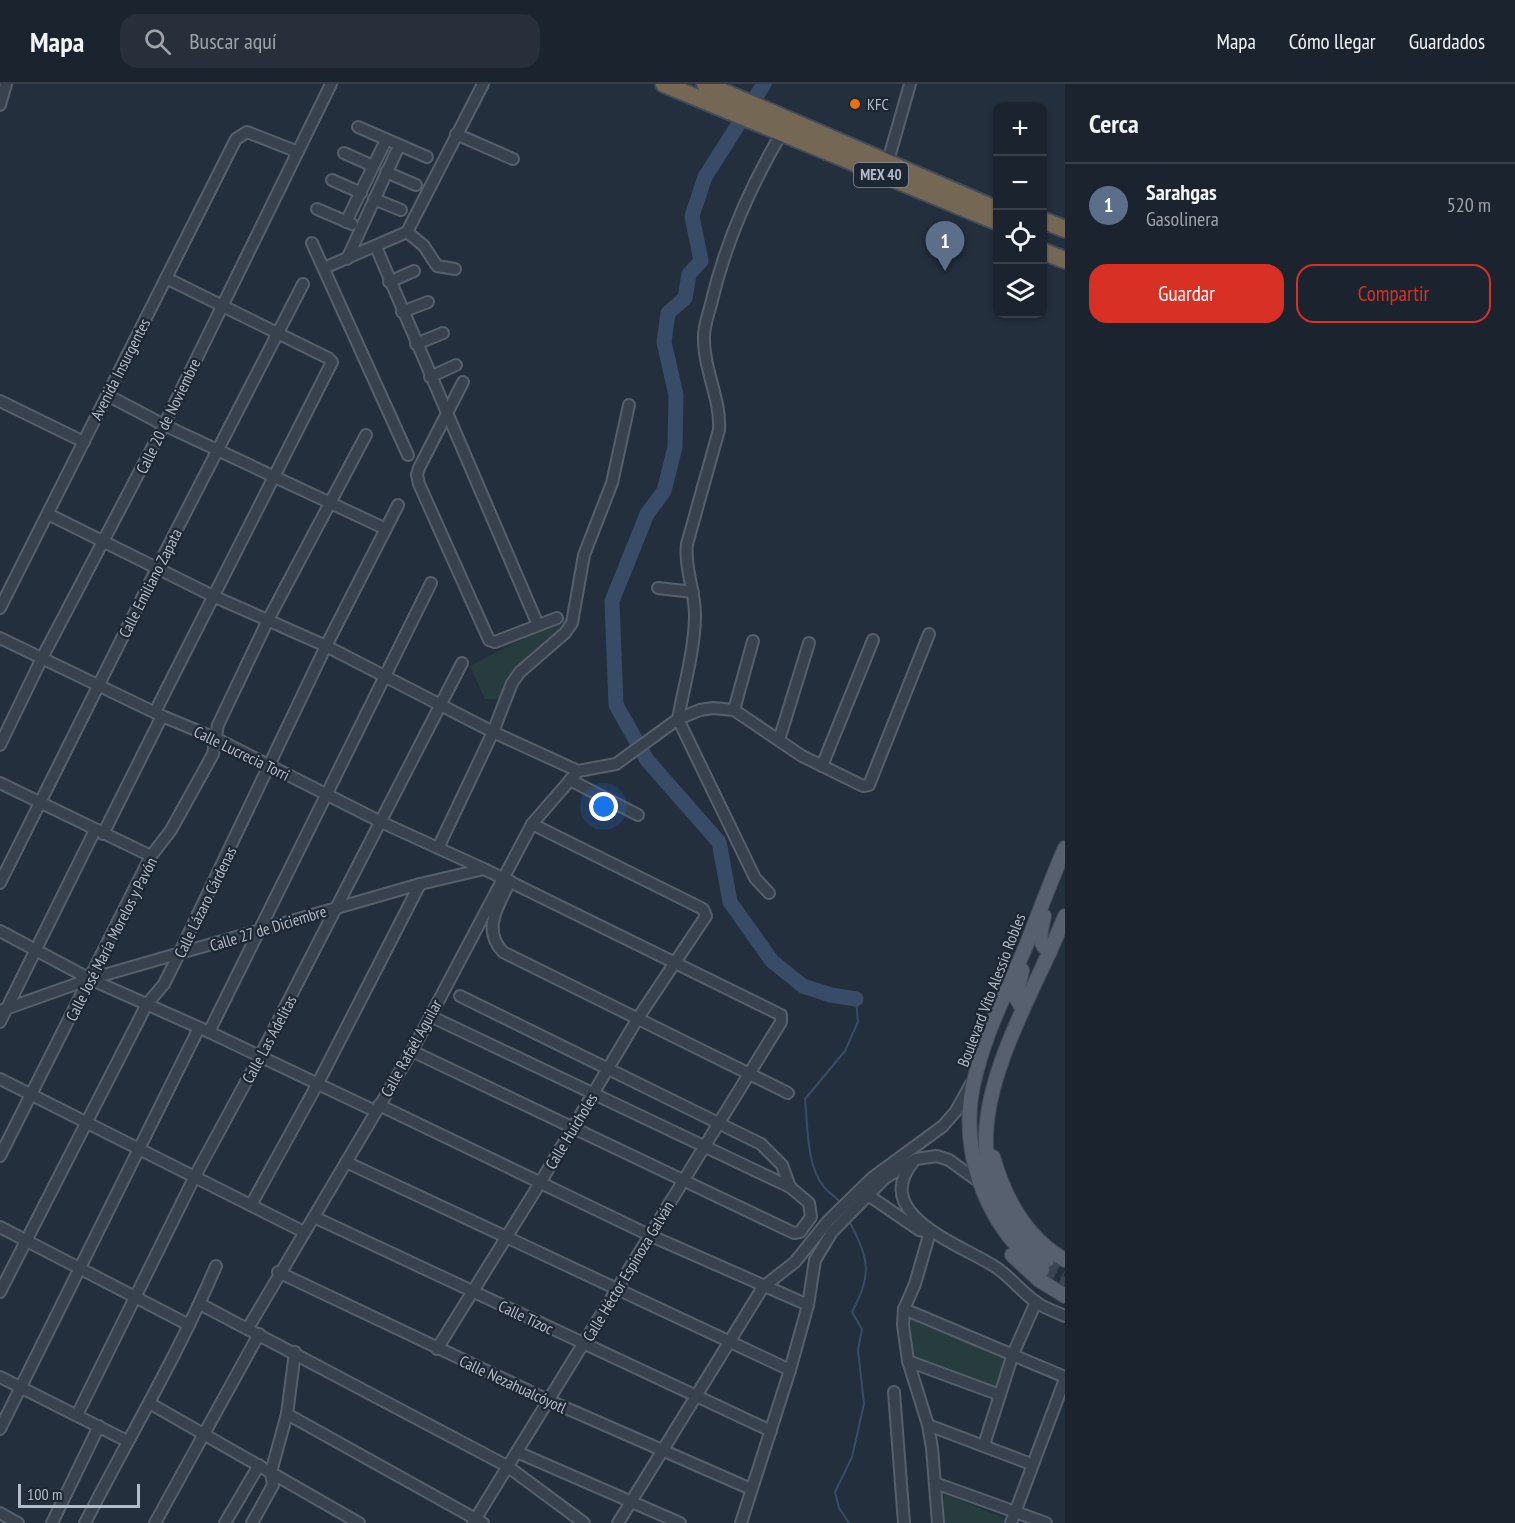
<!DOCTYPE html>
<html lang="es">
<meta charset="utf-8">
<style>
body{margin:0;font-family:"PT Sans Narrow",sans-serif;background:#282f3a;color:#f1f3f6}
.controls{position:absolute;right:18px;top:18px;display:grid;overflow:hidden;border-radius:12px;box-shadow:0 2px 4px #0004}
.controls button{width:54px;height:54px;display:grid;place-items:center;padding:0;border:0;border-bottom:2px solid #39404a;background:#1b232e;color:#f1f3f6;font:30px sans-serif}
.scale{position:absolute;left:18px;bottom:15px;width:122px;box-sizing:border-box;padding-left:6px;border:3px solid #b4bcc9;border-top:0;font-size:16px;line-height:21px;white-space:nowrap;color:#b4bcc9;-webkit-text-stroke:4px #1d2633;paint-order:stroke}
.you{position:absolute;left:604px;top:723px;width:21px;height:21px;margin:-15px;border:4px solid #fff;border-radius:50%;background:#1a73e8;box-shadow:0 0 0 9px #1a73e833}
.badge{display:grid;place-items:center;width:39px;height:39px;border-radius:50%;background:#d93025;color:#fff;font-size:20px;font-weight:700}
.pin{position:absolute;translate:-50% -50px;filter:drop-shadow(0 2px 3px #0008)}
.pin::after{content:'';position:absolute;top:32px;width:21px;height:18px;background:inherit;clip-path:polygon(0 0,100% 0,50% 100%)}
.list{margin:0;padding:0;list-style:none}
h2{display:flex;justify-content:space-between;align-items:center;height:78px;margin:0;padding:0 24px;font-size:26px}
h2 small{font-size:20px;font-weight:400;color:#a0a4aa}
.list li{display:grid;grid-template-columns:39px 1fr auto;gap:18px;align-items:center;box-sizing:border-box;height:84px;padding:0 24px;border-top:2px solid #39404a}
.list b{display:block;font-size:22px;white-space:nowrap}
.list p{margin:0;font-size:20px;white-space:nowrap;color:#a0a4aa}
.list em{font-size:20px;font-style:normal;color:#a0a4aa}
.actions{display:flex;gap:12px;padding:18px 24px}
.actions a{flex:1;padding:14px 0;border:2px solid #d93025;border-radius:18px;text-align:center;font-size:21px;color:#d93025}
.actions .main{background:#d93025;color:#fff}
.icon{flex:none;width:33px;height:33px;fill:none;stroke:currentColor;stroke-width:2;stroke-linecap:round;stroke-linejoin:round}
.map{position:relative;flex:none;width:1065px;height:1439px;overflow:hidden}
header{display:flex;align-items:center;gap:36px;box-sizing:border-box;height:84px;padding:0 30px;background:#1b232e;border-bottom:2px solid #39404a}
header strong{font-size:28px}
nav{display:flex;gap:33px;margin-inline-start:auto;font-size:21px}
.search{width:420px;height:54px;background:#282f3a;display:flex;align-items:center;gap:15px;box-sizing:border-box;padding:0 21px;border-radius:18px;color:#a0a4aa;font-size:22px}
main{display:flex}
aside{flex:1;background:#1b232e}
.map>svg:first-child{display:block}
.green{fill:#263c3f}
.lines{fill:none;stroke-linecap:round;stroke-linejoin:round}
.stream{stroke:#394c67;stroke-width:2}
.river{stroke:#394c67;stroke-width:15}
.major-tunnel{stroke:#3a4453;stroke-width:14;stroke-dasharray:14 7;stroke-linecap:butt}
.minor-casing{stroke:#565f6c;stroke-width:14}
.major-casing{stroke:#414a57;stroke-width:16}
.highway-casing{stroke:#434c59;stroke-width:20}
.minor{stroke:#38414e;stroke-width:10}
.major{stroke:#56606e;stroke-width:14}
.highway{stroke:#746855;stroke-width:16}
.food-dot{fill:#e8710a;stroke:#1d2633;stroke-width:2}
.labels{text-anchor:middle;stroke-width:4.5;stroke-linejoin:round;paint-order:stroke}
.shield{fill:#1d2633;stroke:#878f9c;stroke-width:1.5}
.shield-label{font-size:15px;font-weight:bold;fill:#b4bcc9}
.poi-label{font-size:16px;fill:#b4bcc9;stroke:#1d2633;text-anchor:start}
.street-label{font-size:16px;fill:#b4bcc9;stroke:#1d2633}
</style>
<header>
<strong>Mapa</strong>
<div class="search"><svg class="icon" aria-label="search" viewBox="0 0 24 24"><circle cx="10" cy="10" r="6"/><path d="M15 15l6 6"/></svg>Buscar aquí</div>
<nav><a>Mapa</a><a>Cómo llegar</a><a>Guardados</a></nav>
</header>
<main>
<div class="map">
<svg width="1065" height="1439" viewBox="0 0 1065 1439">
<rect width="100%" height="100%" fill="#242f3e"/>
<g class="green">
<path d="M570,531V538L506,594L500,615H485L470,582Z"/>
<path d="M906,1234L1006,1274L999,1305L910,1272Z"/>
<path d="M944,1410L1006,1435L1004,1439H944Z"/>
</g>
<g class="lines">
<g class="stream">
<path d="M840,1119C835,1110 829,1110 824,1103C806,1081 808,1042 805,1015L845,967L858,938L856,915"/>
<path d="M848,1135C869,1175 873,1188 852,1228L862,1245L858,1266L864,1320L852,1373L835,1408L839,1424L849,1439"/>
</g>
<path class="river" d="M764,0L705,93L692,132L701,177L689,190L685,214L668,229L664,258L676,311L675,363L664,407L647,430L612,517L616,621L647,676L719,758L730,818L772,877L803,902L831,911L856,915"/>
<g class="major-tunnel">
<path d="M1047,1176L1065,1189"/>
<path d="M1042,1186L1065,1201"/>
</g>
<defs>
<g id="minor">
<path d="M0,21L6,0"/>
<path d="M358,43L427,73"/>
<path d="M456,50L513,75"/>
<path d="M344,69L373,82"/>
<path d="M888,77L910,0"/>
<path d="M386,88L416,101"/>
<path d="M332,96L361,109"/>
<path d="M374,115L401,126"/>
<path d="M317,125L352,140"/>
<path d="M346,138L386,56"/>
<path d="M407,148L424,162L437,182L455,185"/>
<path d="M312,159L408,371"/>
<path d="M376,163L538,541"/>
<path d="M347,175L399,62"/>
<path d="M324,184L407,148L483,0"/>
<path d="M389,198L414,187"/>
<path d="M402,228L428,218"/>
<path d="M416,260L443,249"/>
<path d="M430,293L456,281"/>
<path d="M463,298L419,384L417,391L419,400L489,556L495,558L557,534"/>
<path d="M107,311L164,341L386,445"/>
<path d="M0,317L84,358"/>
<path d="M48,430L213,512L326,562L493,648L578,687"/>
<path d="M658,504L693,508"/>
<path d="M0,524L236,55L247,48L298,68"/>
<path d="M0,554L162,632L215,654L381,738L484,785"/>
<path d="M734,626L753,557"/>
<path d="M155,628L332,278L328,274L166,194"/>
<path d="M678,635C684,602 694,568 695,534C696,509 684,485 687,460L719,346C721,315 704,287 704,256C703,244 708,232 711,220C725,160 750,103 781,50"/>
<path d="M678,635L755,794L769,809"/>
<path d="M779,656L809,559"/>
<path d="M0,661L42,574L164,341L331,0"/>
<path d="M822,682L873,556"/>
<path d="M578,687L616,680L678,635L700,626L713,624L734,626L802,672L863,702L869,701L929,550"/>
<path d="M570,696L638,731"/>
<path d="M0,699L151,772"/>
<path d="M103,750L162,632"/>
<path d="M438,764L493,648L512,599L520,588L565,549L572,539L584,471L612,399L629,321"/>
<path d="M510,797C499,821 481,845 503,868L788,1009"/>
<path d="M0,799L157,484L303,200"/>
<path d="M0,847L90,895L209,948L375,1027"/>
<path d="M460,912L761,1060L782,1081L790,1103"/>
<path d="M0,927L90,895L420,800L484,785L781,931V938L473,1439"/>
<path d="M0,938L95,746"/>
<path d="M209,948L431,499"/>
<path d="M412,967L794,1149L800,1148L811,1133L809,1119L790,1103L430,932"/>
<path d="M0,995L304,1148"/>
<path d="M379,1021L649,1151L808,1221"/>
<path d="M0,1072L151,772L171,746L213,670L218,641L268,536L366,351"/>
<path d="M346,1078L790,1286"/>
<path d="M913,1078C869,1132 965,1162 997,1184C1011,1194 1022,1208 1036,1218C1044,1224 1056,1228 1065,1232"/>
<path d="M868,1111L919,1146L930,1148"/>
<path d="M251,1121L318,999L420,800"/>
<path d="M314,1133L771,1347"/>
<path d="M0,1143L189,1241"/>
<path d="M930,1148L915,1200L904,1225L903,1241L908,1277L928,1341L932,1364L938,1439"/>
<path d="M278,1188L550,1317L751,1405"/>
<path d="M0,1208L147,920L164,900L179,870L326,562L398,421"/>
<path d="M200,1220L507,1382L584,1439"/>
<path d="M904,1225L1065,1293"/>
<path d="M248,1244L412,967L532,740L578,687"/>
<path d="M437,1265L540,1099L638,934L706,832L703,825L532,740"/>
<path d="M908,1277L1000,1311"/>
<path d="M0,1293L127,1357"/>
<path d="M894,1308L904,1439"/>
<path d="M151,1320L359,1439"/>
<path d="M287,1330L483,1439"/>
<path d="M77,1331L195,1092L260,972L462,579"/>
<path d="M928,1341L1031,1380"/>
<path d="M0,1345L199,944"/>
<path d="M984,1361L1013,1270L1036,1218"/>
<path d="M517,1368L680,1439"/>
<path d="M935,1399L1046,1439"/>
<path d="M0,1429L18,1439"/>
<path d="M52,1439L99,1342"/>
<path d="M85,1439C129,1353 178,1271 216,1182"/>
<path d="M155,1439L259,1250"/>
<path d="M225,1439L259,1381"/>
<path d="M252,1439L273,1401L271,1388L287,1330L295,1268"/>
<path d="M618,1439L763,1203L795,1178L828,1137L872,1094L943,1042L956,1027L971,1000"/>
<path d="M741,1439L790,1286L808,1221L815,1176L832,1148L885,1094L916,1075L937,1072L949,1076L978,1097"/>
<path d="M1011,1439L1065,1295"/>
</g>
<g id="major">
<path d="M1044,832C1041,847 1036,859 1050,868"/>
<path d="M1022,886L1016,914L1023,925"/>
<path d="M993,1073C1005,1115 1026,1154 1065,1176"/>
<path d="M1012,1171L1039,1196L1065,1212"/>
<path d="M1047,1176C922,1075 1020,945 1065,832"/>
<path d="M1042,1186C984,1139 956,1063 976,989C987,945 1008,904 1026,862C1039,829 1051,796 1065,764"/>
</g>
<g id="highway">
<path d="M664,0L998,138"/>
<path d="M705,0L998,126"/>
<path d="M1042,136L1065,145"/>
<path d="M1042,167L1065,176"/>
</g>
</defs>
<use href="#minor" class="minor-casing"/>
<use href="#major" class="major-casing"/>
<use href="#highway" class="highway-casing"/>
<use href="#minor" class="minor"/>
<use href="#major" class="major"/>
<use href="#highway" class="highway"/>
</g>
<circle class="food-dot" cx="855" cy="20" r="6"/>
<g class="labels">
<rect class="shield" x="854" y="79" width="54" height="24" rx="4.5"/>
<g class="shield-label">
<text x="881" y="96">MEX 40</text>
</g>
<g class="poi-label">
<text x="867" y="26">KFC</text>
</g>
<g class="street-label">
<text transform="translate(120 285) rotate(-63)" y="6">Avenida Insurgentes</text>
<text transform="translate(168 332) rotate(-64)" y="6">Calle 20 de Noviembre</text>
<text transform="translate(150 499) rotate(-63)" y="6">Calle Emiliano Zapata</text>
<text transform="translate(242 669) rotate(26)" y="6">Calle Lucrecia Torri</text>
<text transform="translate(205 818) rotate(-64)" y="6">Calle Lázaro Cárdenas</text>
<text transform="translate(268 844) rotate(-17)" y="6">Calle 27 de Diciembre</text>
<text transform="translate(111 855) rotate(-63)" y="6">Calle José María Morelos y Pavón</text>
<text transform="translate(991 906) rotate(-69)" y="6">Boulevard Vito Alessio Robles</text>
<text transform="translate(269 955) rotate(-62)" y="6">Calle Las Adelitas</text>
<text transform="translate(411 964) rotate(-61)" y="6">Calle Rafaél Aguilar</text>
<text transform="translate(571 1047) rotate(-59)" y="6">Calle Huicholes</text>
<text transform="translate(628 1187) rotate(-59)" y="6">Calle Héctor Espinoza Galván</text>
<text transform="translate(526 1233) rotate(25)" y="6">Calle Tízoc</text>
<text transform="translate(513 1300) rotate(25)" y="6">Calle Nezahualcóyotl</text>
</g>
</g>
</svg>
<div class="controls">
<button>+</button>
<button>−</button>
<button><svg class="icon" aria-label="locate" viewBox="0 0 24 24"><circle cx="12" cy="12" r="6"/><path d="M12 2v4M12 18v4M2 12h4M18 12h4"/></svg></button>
<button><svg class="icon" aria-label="layers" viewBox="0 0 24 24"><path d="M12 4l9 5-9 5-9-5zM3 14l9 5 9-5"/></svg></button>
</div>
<div class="scale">100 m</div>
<div class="you"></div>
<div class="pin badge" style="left:945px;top:187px;background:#5c6f8a">1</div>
</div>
<aside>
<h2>Cerca<small></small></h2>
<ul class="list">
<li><span class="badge" style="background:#5c6f8a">1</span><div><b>Sarahgas</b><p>Gasolinera</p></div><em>520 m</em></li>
</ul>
<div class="actions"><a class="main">Guardar</a><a>Compartir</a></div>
</aside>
</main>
